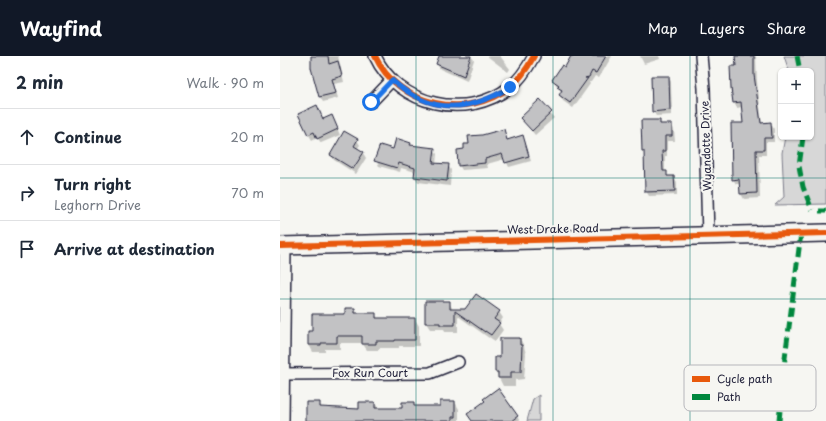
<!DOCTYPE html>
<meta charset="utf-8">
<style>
body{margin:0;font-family:"Playpen Sans",sans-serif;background:#f6f6f7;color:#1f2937}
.controls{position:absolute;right:12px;top:12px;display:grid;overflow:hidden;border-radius:6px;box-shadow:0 1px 3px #0004}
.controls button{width:36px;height:36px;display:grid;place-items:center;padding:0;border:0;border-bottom:1px solid #e0e1e3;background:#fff;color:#1f2937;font:20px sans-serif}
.stop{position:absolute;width:12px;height:12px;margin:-9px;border:3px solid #1a73e8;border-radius:50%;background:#fff}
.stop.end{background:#1a73e8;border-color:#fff;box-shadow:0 1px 4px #0008}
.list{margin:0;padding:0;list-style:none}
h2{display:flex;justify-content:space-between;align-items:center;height:52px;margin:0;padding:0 16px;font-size:17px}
h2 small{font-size:13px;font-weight:400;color:#747a83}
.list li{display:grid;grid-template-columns:26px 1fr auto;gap:12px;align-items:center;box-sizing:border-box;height:56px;padding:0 16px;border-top:1px solid #e0e1e3}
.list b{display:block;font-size:15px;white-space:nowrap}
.list p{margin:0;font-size:13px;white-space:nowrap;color:#747a83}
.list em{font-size:13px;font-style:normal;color:#747a83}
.icon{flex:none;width:22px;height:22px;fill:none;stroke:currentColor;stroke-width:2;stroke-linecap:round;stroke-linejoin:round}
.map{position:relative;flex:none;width:546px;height:365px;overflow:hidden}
header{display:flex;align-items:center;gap:24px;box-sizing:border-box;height:56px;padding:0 20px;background:#111827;color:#fff}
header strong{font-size:19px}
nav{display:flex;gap:22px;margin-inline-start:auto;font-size:14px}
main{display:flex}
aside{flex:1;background:#fff}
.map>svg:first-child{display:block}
.green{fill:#d7d7d7;stroke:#7c7c89}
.shadow{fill:#0003}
.building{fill:#c2c2c4;stroke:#22223b}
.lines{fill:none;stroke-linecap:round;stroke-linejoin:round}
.street-casing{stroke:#22223b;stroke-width:14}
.primary-casing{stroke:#22223b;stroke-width:20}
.street{stroke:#f6f6f2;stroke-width:11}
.primary{stroke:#f6f6f2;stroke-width:17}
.quiet{stroke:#00873e;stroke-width:5;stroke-dasharray:10 5;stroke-linecap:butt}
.cycleway-casing{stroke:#f6f6f2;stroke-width:8}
.cycleway{stroke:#e8590c;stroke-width:6}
.route{stroke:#1a73e8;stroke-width:5}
.grid{fill:none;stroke:#0f766e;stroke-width:1;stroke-opacity:0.55}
.labels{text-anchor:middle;stroke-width:4;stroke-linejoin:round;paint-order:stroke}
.street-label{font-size:11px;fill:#22223b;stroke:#f6f6f2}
.key{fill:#f6f6f2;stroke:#b6b6bb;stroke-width:1}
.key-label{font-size:11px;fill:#22223b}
</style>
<header>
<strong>Wayfind</strong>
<nav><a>Map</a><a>Layers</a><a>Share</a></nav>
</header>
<main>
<aside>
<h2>2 min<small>Walk · 90 m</small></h2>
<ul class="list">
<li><svg class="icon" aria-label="ahead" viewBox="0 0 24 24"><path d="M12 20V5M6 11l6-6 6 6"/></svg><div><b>Continue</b></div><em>20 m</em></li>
<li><svg class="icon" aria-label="right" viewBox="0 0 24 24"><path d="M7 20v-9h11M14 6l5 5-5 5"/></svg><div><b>Turn right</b><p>Leghorn Drive</p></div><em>70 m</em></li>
<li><svg class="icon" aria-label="arrive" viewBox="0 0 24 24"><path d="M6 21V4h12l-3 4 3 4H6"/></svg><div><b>Arrive at destination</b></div></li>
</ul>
</aside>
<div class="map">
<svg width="546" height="365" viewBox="0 0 546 365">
<rect width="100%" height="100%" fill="#f6f6f2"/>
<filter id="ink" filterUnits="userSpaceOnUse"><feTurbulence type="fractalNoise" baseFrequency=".025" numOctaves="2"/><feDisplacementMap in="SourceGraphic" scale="8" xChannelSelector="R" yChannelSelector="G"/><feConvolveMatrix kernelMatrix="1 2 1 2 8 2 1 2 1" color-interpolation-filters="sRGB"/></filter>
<g filter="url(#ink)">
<g class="green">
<path d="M504,0H546V148L495,149L504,141L502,97L505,81H531V15H509Z"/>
<path d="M259,339V365H247L253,343Z"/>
</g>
<g class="shadow">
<path d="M32,0H58L64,26L54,28L58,42L43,46L40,41L32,12Z"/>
<path d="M160,0H191L194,4L187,25L160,13L157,8Z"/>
<path d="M207,0H220L230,13L228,16Z"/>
<path d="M292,0H332L319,22L315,20L311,26H309L310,28L293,52L283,45L280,40L282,37L273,24L285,12Z"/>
<path d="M360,0H379L380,3L364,8Z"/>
<path d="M456,0H476L477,25L482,68H491L494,73V86H486V99H479L480,142L464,143L461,138L460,128H456L453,123L465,68L462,51L457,52L454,47Z"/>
<path d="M389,21L391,26L392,59L376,60L373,55Z"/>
<path d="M260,45L274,62L255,79L241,62Z"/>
<path d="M43,64L54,65L60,79L41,87L37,81L32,84L29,79Z"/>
<path d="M379,65L382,69H392L394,74L395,85H387V100H385V116L389,121H394L397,126V139L369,140L366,135L365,99L363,95Z"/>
<path d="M223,74L227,84L242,80L245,85L251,105L229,111L225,103L207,108L208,112L182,114L179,109L185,94L190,88L202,80Z"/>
<path d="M77,84L80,89L77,93L83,97L86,102L76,118L54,104L51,99Z"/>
<path d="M130,88L131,90L154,93L157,98L156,108L168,109L171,114L170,130L138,126L135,121L136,116L121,112L120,116L99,110L96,104L113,94Z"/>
<path d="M146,246H169L173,254L219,256L223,262L219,268L223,274L215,285L209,281V282L178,260V276H165L164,273H150L146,267Z"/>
<path d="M75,253L77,258H95L98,263H135L139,270V290H119V292H99V294H87L82,287H60V293H45V296H33L29,289L33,276L66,259Z"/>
<path d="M240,283L244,290L246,298L244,323L235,324V330H223L216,316L221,302Z"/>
<path d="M218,333L240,365H192L206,346Z"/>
<path d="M175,346L179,353V365H27L39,347L42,352L80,354L95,347L99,353H123L133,347L135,351H161Z"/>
</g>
<g class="building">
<path d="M31,0H48L49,8L58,5L62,20L52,23L56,37L39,41L31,12Z"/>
<path d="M159,0H191L184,20L156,8Z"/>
<path d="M291,0H326L316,17L312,15L309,21L305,22H308L290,47L279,39L282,34L277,31L279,29L272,24L282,9L285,11Z"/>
<path d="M455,0H474V19L481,67L491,66L492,82H484V94H476L477,137L460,138L459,123L452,124L451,67H463L461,46L453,47L451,32L450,10H456Z"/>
<path d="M371,20H389L390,54L372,56Z"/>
<path d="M260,43L272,56L252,75L240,62Z"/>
<path d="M37,49L43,63L52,59L58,73L37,83L34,76L28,79L18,58Z"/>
<path d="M361,64H380V68H392V80H385V95H382L383,115H387V120H394L395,135L365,136L364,95H362Z"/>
<path d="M224,73L227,84L243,79L249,100L225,107L222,98L205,103V107L178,110L177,94L184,93V88H189L188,80L202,79Z"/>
<path d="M64,75L78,83L74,90L84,96L73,113L50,99Z"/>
<path d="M116,82L131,87L130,89L155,92L153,107L169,108L167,125L134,121L135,112L119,107L117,112L94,105L100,89L113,93Z"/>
<path d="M196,238L220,255L214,263L220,267L211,279L205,275V276L175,255V269H160V267H145V245H170V253H185Z"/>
<path d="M65,252H75V257H96V262H135V284H115V285H96V288H82V280H57V287H41V289H28V275H32V258H65Z"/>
<path d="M220,282H240V289H242L241,316H231V322H218V316H215V301H220Z"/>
<path d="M218,332L238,360L231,365H192L187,358L205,345L203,343Z"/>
<path d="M160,345H175V361H172V365H26V346H40V351L79,353V346H95V352H122V346H134V350H160Z"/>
</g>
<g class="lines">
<defs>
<g id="street">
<path d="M95,0C118,50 187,65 230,31C240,24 248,11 254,0"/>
<path d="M421,0L424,32L428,180"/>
<path d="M91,46L112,24"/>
<path d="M0,318L150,317L178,306"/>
<path d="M3,365L5,190"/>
</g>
<path id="primary" d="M0,190L546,177"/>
</defs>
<use href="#street" class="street-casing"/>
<use href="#primary" class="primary-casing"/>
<use href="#street" class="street"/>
<use href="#primary" class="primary"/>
<g class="quiet">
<path d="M517,0L520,15"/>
<path d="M523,81L519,110L523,131L532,154"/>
<path d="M539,155H546"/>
<path d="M499,365L505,302L521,177"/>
</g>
<defs>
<g id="cycleway">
<path d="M95,0C118,50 187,65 230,31C240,24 248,11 254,0"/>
<path d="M0,190L546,177"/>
</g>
</defs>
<use href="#cycleway" class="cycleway-casing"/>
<use href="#cycleway" class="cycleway"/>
</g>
</g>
<g class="lines" filter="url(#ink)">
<path class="route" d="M91,46L112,24C150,58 188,57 230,31"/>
</g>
<path class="grid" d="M136,0V365M273,0V365M410,0V365M0,122H546M0,243H546"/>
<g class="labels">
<g class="street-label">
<text transform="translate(426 90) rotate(-92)" y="4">Wyandotte Drive</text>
<text transform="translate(273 173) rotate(-1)" y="4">West Drake Road</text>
<text x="90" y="321">Fox Run Court</text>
</g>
</g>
<rect x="404" y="309" width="132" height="46" rx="6" class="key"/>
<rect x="412" y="320" width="18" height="6" fill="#e8590c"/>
<rect x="412" y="338" width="18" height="6" fill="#00873e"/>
<g class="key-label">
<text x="437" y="327">Cycle path</text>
<text x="437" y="345">Path</text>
</g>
</svg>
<div class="controls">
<button>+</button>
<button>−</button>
</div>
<div class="stop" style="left:91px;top:46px"></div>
<div class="stop end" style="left:230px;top:31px"></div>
</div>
</main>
